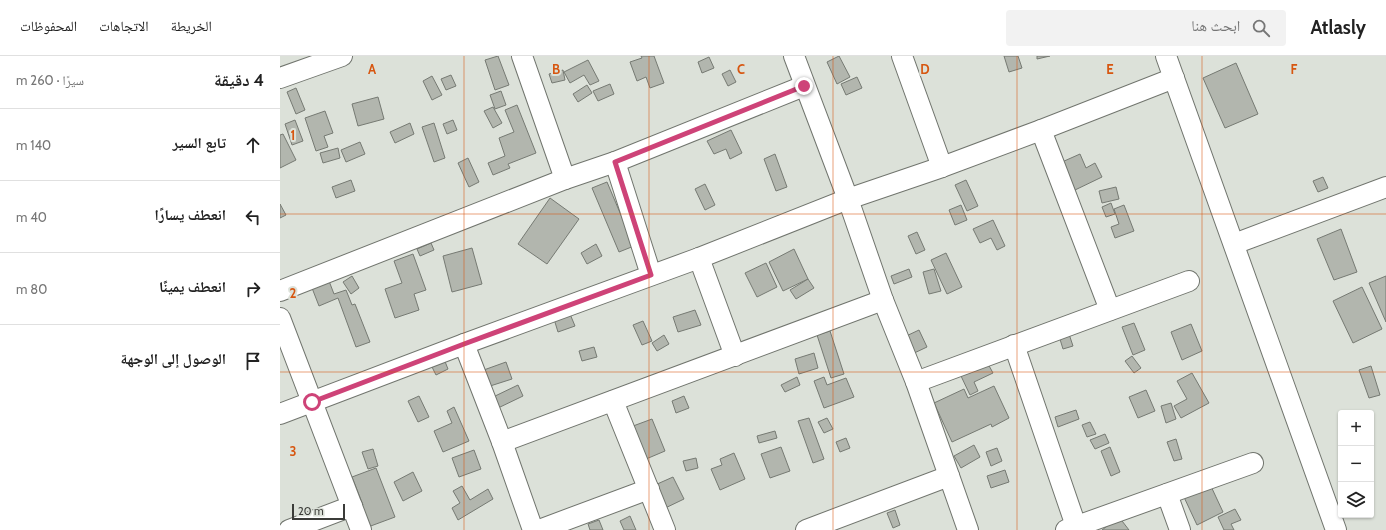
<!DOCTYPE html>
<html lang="ar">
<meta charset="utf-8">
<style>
body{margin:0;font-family:Cabin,"Noto Naskh Arabic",sans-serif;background:#f2f2f2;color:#222;direction:rtl}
.controls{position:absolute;right:12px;bottom:12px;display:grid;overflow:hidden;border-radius:4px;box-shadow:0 1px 3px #0004}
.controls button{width:36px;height:36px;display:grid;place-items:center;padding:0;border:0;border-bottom:1px solid #e0e0e0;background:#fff;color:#222;font:20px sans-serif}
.scale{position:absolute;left:12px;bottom:10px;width:53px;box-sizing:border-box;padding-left:4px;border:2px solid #3b3c39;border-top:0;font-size:11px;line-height:14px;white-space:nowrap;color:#3b3c39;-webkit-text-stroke:3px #dce1d9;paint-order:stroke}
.stop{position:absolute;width:12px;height:12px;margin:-9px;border:3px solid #ce4378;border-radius:50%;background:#fff}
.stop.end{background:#ce4378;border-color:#fff;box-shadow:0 1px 4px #0008}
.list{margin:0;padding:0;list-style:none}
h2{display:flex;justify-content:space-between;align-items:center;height:52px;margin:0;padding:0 16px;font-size:17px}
h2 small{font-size:13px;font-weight:400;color:#767676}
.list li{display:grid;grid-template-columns:26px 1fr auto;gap:12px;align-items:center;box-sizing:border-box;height:72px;padding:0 16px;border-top:1px solid #e0e0e0}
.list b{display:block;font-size:15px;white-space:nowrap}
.list em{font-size:13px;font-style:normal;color:#767676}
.icon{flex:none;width:22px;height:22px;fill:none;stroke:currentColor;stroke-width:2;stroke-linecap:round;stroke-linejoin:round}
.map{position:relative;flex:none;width:1106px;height:474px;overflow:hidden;direction:ltr}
header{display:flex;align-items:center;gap:24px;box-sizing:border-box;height:56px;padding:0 20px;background:#fff;border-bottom:1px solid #e0e0e0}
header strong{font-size:19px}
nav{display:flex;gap:22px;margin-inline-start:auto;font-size:14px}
.search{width:280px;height:36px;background:#f2f2f2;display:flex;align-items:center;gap:10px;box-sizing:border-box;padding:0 14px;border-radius:4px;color:#767676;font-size:15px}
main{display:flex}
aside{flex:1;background:#fff}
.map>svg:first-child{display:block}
.building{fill:#b2b6ae;stroke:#767a73}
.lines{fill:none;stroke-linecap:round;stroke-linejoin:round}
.minor-casing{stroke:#71756e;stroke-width:22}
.minor{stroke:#fff;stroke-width:20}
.route{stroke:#ce4378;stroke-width:5}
.grid{fill:none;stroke:#d75610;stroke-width:1;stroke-opacity:0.55}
.grid-label{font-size:13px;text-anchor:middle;font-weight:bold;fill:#d75610;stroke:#dce1d9;stroke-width:4;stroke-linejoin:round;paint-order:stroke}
</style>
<header>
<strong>Atlasly</strong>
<div class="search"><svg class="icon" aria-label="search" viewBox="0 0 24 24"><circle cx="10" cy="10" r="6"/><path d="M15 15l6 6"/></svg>ابحث هنا</div>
<nav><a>الخريطة</a><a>الاتجاهات</a><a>المحفوظات</a></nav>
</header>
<main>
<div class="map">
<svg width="1106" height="474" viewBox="0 0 1106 474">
<rect width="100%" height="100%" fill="#dce1d9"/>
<g class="building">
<path d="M218,0L229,29L215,34L205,4Z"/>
<path d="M361,0H374L384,27L370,32L366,21L357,25L350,6L362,2Z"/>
<path d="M559,0L570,21L557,28L547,6Z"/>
<path d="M724,0H738L742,12L729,16Z"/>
<path d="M757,0H770L757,3Z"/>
<path d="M429,1L434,12L422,17L418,6Z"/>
<path d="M308,4L319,25L310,29L304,19L290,27L284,16Z"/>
<path d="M956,7L978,58L945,72L923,22Z"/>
<path d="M283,14L285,24L272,27L269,18Z"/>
<path d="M450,14L456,26L448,30L442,18Z"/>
<path d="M171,19L176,30L166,34L161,23Z"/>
<path d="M152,20L162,39L152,44L143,25Z"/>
<path d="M577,21L582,32L566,39L561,28Z"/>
<path d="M330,28L334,38L318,45L313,35Z"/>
<path d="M307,29L312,37L298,46L293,38Z"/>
<path d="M16,32L25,54L16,58L7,36Z"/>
<path d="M221,35L226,49L215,53L210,39Z"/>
<path d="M98,41L104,63L78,70L72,48Z"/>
<path d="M237,49L256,97L228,108L230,112L213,119L208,107L225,100L219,82L234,76L225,54Z"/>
<path d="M213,51L222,67L213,72L204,55Z"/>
<path d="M45,55L53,77L44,80L48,91L36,95L25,62Z"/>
<path d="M15,64L23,85L12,89L5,68Z"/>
<path d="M173,64L177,74L167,78L163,68Z"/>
<path d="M130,67L134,78L115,87L110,76Z"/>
<path d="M154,67L165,102L154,106L142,71Z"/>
<path d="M451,74L462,97L450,103L446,93L434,98L427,85Z"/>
<path d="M3,78L16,104L0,112V79Z"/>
<path d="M80,86L85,98L66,106L61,94Z"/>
<path d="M58,92L60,102L43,107L40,97Z"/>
<path d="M495,98L507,131L496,135L484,103Z"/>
<path d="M800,98L806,112L815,107L822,121L795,134L782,106Z"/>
<path d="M188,102L199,126L189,131L178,107Z"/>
<path d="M1043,121L1048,132L1038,136L1033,125Z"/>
<path d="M71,124L75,135L56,142L52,131Z"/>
<path d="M686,124L698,150L687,155L675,129Z"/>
<path d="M327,126L354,190L339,196L312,132Z"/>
<path d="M425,128L435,149L425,154L415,133Z"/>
<path d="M836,131L839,143L822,147L819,135Z"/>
<path d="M270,142L299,163L267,208L238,188Z"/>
<path d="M831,147L835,158L826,161L822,151Z"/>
<path d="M0,148L6,159L0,162Z"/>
<path d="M681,149L687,164L675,169L669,154Z"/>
<path d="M844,149L854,175L835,182L831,171L839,168L834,153Z"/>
<path d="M713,164L725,190L717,194L711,182L700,187L693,173Z"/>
<path d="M1061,173L1077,216L1054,224L1037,183Z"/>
<path d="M637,176L645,194L636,198L628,180Z"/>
<path d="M151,187L154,194L140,200L137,193Z"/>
<path d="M316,188L322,200L307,208L301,197Z"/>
<path d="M192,192L202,228L172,236L163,200Z"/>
<path d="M514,193L528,223L503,235L489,206Z"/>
<path d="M666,197L682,231L667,238L651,204Z"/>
<path d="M133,198L146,234L134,238L139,254L115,262L105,233L122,227L114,205Z"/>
<path d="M486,207L497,231L477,241L465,217Z"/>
<path d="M629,213L632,221L614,228L611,220Z"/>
<path d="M654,213L661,235L649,238L643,216Z"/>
<path d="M72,220L79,232L71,238L63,226Z"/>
<path d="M1106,220V266L1089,227Z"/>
<path d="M528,223L534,232L516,243L510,234Z"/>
<path d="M49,225L54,238L66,234L72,249L75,248L90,286L76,291L58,242L39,250L32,232Z"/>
<path d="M1082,231L1102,273L1073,287L1053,245Z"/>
<path d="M415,254L421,269L398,276L393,261Z"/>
<path d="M290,258L295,270L278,276L274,263Z"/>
<path d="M363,265L372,285L362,289L353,269Z"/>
<path d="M854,267L865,294L853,299L842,271Z"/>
<path d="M911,268L922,295L902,304L891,276Z"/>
<path d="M639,274L647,291L630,299L622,282Z"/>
<path d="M550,275L564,318L551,322L537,279Z"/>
<path d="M789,278L793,290L783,293L779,280Z"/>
<path d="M384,279L389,288L377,295L372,287Z"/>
<path d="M314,291L317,301L302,305L299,295Z"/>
<path d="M534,297L538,312L519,318L515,303Z"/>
<path d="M852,300L861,312L854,317L845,305Z"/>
<path d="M164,303L168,313L156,319L151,309Z"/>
<path d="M226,306L232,323L207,331L201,315Z"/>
<path d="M707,306L713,317L694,326L698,335L690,339L681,320Z"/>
<path d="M1091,310L1100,339L1089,342L1079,314Z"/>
<path d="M912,317L929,347L901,362L894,350L907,343L897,325Z"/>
<path d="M517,321L520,329L505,336L501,329Z"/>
<path d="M544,321L547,329L566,322L574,341L544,352L534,325Z"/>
<path d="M238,329L243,340L216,353L211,342Z"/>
<path d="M714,330L729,362L712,371L711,368L672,386L654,347L684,333L688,342Z"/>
<path d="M866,334L875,355L858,362L849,341Z"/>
<path d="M139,340L149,361L138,366L128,345Z"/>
<path d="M404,340L409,352L396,357L392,345Z"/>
<path d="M891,347L896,363L886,367L881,350Z"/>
<path d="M174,351L189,385L163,396L154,375L172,367L167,355Z"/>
<path d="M796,354L799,363L778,371L775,361Z"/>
<path d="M529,362L544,403L533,407L518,365Z"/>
<path d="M547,362L553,373L544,377L538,366Z"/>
<path d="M372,363L385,395L359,406L345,373Z"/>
<path d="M810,366L816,378L807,381L802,369Z"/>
<path d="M495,375L497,382L479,387L477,380Z"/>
<path d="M825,378L829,387L815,393L810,384Z"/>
<path d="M566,382L570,392L560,396L556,386Z"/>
<path d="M896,383L902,403L894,405L887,386Z"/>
<path d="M694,389L700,401L681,412L674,400Z"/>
<path d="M501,391L510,415L490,422L481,398Z"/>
<path d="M830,391L840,416L831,420L821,395Z"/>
<path d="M717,392L722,405L711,410L706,396Z"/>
<path d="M93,393L98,410L88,413L82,396Z"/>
<path d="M194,394L201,413L179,421L172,402Z"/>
<path d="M454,397L465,423L440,434L431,413L442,409L440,403Z"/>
<path d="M416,402L418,412L406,415L403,405Z"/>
<path d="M96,412L115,461L88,471L79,450L83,449L72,421Z"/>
<path d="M725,414L729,426L711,432L707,420Z"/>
<path d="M133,416L142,435L123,445L114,426Z"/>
<path d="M393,421L404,443L377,456L366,433Z"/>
<path d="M929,426L943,456L917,469L903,439Z"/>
<path d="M182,430L190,444L208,433L213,443L178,464L172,452L180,447L173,435Z"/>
<path d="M955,453L961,464L951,468L954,474H944L938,461Z"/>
<path d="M615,454L620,469L613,472L607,457Z"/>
<path d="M350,460L356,474H344L340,465Z"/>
<path d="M839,461L849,474H822Z"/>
<path d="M319,464L323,474H310L308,468Z"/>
</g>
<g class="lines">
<defs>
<g id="minor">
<path d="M242,0L285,123"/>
<path d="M514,0L568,143L603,244L636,326L688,474"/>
<path d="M622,0L662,111"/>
<path d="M886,0L1056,474"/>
<path d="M0,22L62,0"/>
<path d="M761,74L830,254"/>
<path d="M335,106L371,219"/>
<path d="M954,188L1106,131"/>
<path d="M419,202L455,300"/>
<path d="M0,235L285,123L335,106L524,30"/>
<path d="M0,262L81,474"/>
<path d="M184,288L222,386L253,474"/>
<path d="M734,289L796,470"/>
<path d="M636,326L909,225"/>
<path d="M333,345L385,474"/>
<path d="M0,358L184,288L419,202L568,143L662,111L761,74L894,22"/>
<path d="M222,386L603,244"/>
<path d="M887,438L900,474"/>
<path d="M9,474L72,450"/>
<path d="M259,474L369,433"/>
<path d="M526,474L669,420"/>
<path d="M786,474L973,407"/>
</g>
</defs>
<use href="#minor" class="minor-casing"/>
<use href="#minor" class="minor"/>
</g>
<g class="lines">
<path class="route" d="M32,346L184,288L371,219L335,106L524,30"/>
</g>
<path class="grid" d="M184,0V474M369,0V474M553,0V474M737,0V474M922,0V474M0,158H1106M0,316H1106"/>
<g class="grid-label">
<text x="92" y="18">A</text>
<text x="276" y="18">B</text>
<text x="461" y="18">C</text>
<text x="645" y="18">D</text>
<text x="830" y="18">E</text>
<text x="1014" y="18">F</text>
<text x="13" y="84">1</text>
<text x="13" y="242">2</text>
<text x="13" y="400">3</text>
</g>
</svg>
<div class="controls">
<button>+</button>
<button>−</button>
<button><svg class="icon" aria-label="layers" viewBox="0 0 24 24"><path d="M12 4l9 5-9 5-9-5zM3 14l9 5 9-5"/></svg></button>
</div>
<div class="scale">20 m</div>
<div class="stop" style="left:32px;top:346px"></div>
<div class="stop end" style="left:524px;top:30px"></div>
</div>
<aside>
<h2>4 دقيقة<small>سيرًا · 260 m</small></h2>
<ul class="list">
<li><svg class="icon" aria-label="ahead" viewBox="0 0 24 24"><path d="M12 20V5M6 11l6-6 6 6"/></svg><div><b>تابع السير</b></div><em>140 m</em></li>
<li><svg class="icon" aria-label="left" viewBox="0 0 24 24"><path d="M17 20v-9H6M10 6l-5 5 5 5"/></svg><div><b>انعطف يسارًا</b></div><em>40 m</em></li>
<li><svg class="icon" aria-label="right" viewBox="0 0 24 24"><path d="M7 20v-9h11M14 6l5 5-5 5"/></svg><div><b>انعطف يمينًا</b></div><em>80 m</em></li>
<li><svg class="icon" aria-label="arrive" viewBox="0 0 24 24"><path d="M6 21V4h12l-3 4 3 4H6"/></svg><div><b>الوصول إلى الوجهة</b></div></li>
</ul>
</aside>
</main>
